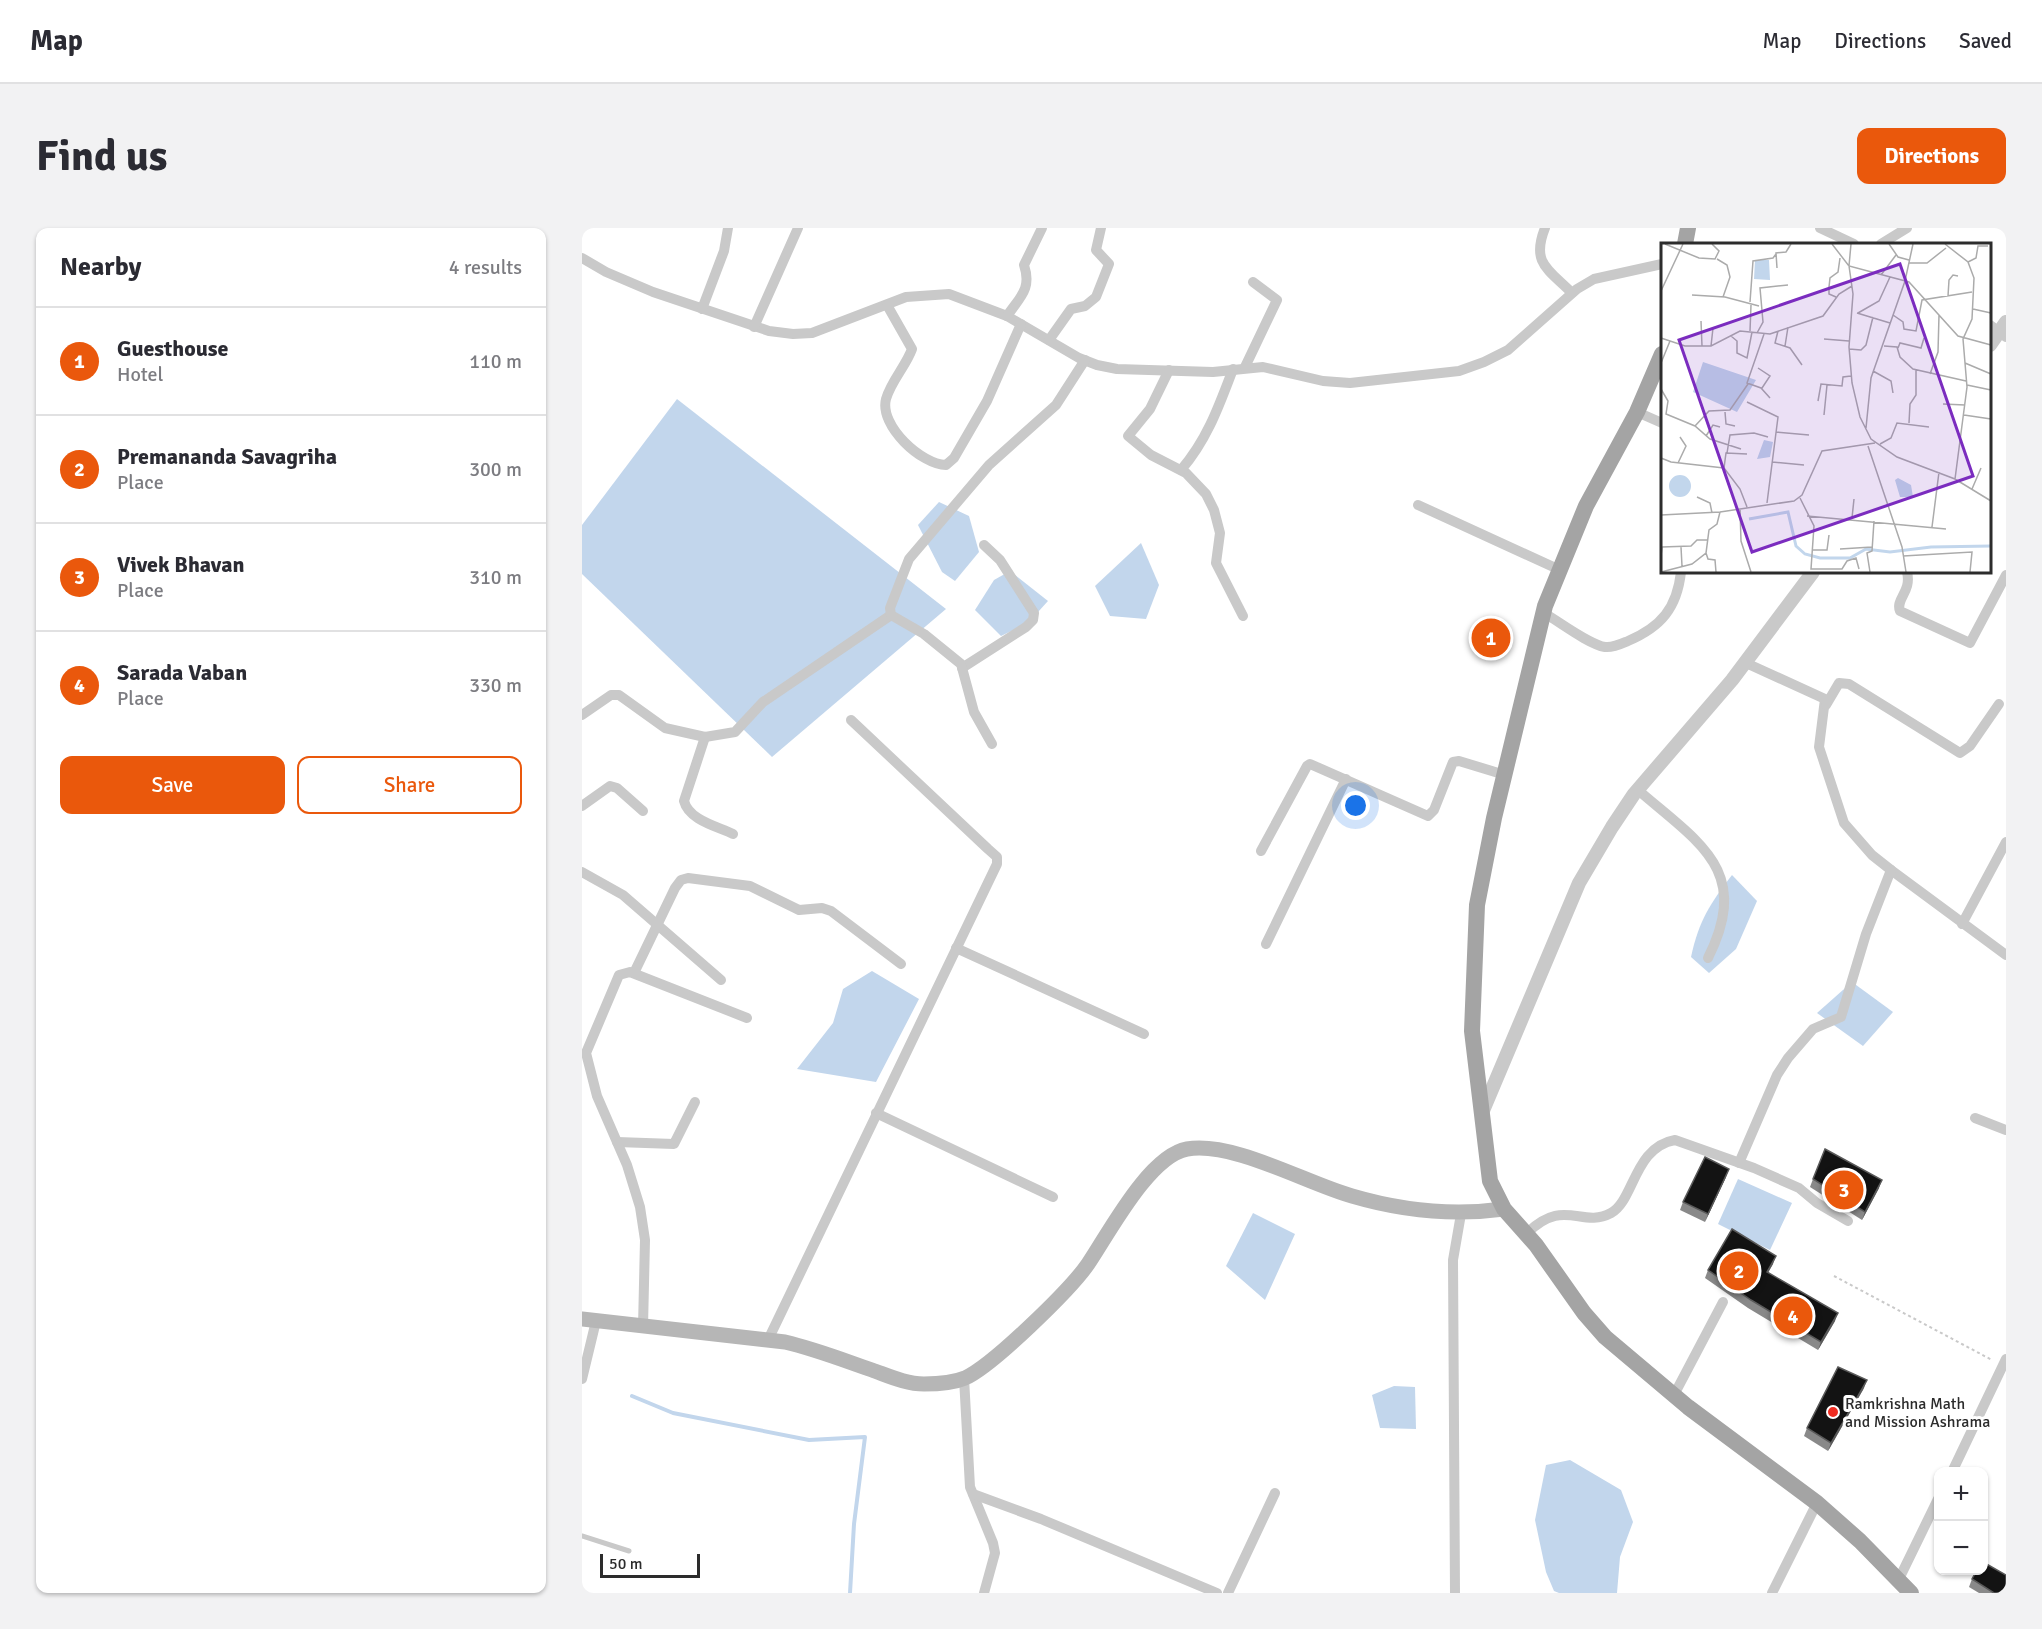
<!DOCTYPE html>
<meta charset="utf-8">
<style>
body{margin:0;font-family:Signika,sans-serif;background:#f2f2f3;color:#2b2b33}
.controls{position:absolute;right:18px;bottom:18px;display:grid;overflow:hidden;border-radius:12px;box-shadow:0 2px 4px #0004}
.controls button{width:54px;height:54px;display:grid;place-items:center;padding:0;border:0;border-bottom:2px solid #e1e1e2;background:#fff;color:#2b2b33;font:30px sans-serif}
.scale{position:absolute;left:18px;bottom:15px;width:100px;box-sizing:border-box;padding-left:6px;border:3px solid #2c2c2c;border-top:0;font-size:16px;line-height:21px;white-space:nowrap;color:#2c2c2c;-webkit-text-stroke:4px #fff;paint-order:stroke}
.you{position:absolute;left:774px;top:578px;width:21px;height:21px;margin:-15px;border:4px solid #fff;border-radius:50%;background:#1a73e8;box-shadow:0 0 0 9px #1a73e833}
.badge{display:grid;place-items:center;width:39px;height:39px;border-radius:50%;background:#ea580c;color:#fff;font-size:20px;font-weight:700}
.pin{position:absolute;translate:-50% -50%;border:3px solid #fff;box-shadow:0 2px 6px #0006}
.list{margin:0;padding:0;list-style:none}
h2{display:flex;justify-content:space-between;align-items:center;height:78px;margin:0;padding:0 24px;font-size:26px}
h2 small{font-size:20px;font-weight:400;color:#7c7c81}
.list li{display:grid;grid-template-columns:39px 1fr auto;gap:18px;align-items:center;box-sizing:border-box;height:108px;padding:0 24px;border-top:2px solid #e1e1e2}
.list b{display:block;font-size:22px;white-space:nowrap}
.list p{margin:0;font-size:20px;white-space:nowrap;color:#7c7c81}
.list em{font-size:20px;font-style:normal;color:#7c7c81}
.actions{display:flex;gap:12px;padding:18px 24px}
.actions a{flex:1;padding:14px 0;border:2px solid #ea580c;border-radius:12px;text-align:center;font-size:21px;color:#ea580c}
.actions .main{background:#ea580c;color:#fff}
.map{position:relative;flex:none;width:1424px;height:1365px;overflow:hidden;border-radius:12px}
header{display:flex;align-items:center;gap:36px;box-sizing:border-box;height:84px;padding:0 30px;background:#fff;border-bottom:2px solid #e1e1e2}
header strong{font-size:28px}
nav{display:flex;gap:33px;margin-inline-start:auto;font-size:21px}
.intro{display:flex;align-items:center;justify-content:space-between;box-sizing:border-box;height:144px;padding:0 36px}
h1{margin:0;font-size:42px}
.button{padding:15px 27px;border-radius:12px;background:#ea580c;color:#fff;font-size:21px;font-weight:700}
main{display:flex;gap:36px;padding:0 36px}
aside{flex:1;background:#fff;border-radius:12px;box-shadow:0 2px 4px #0004}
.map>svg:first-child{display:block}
.water{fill:#c2d6ec}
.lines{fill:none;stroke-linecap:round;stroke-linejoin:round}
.stream{stroke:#c2d6ec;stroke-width:4}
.path{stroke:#c9c9c9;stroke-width:2;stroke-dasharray:3 3;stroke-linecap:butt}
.service{stroke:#c9c9c9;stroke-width:5}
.minor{stroke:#c9c9c9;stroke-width:10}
.tertiary{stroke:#c9c9c9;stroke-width:14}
.secondary{stroke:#b6b6b6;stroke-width:15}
.primary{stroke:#a4a4a4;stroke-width:16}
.wall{fill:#898989}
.shaded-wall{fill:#5a5a5a}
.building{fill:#131313;stroke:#5a5a5a;stroke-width:1.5}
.poi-dot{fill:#ef2c21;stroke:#fff;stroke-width:2}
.labels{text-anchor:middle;stroke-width:6;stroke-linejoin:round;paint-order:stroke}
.poi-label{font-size:16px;fill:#2c2c2c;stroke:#fff;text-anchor:start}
.inset-river{fill:none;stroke:#c2d6ec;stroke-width:3}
.inset-road{fill:none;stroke:#ababab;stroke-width:1.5}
.view{fill:#7b2cbf;fill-opacity:0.15;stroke:#7b2cbf;stroke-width:3}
.inset-edge{fill:none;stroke:#2c2c2c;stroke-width:3}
</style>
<header>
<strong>Map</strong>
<nav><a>Map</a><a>Directions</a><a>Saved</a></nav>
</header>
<div class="intro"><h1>Find us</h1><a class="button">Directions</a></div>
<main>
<aside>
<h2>Nearby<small>4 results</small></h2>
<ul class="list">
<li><span class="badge">1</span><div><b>Guesthouse</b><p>Hotel</p></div><em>110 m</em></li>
<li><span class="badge">2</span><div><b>Premananda Savagriha</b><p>Place</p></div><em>300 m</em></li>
<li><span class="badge">3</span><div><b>Vivek Bhavan</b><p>Place</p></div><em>310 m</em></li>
<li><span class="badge">4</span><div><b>Sarada Vaban</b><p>Place</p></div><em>330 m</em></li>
</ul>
<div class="actions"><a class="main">Save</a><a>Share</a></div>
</aside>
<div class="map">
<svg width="1424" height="1365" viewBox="0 0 1424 1365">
<rect width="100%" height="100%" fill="#fff"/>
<g class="water">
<path d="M95,171L364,381L190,529L0,346V297Z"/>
<path d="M357,274L387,288L397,324L373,353L360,344L336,297Z"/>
<path d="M559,315L577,357L564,391L528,388L513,358Z"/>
<path d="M428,343L466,373L446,395L419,408L393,382L412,352Z"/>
<path d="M1150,647L1175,673L1154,721L1127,745L1109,729C1117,692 1128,676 1150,647Z"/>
<path d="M290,743L337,771L294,854L215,841L251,795L261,761Z"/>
<path d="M1270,754L1311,784L1281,818L1235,785Z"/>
<path d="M1156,951L1210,975L1188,1022L1136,996Z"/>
<path d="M671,985L713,1006L683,1072L644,1038Z"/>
<path d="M812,1158L833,1159L834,1201L798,1200L790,1167Z"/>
<path d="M988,1232L1039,1262L1051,1294L1038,1329L1035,1365H977L972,1363L964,1344L953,1292L964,1237Z"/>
</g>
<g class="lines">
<path class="stream" d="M50,1168L91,1185L227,1212L283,1209L272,1296L268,1365"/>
<path class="path" d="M1252,1048L1410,1132"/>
<path class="service" d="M0,1308L47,1323"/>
<g class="minor">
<path d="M963,0C949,35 966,41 990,65"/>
<path d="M1238,0L1272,16"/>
<path d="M1299,16L1325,0"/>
<path d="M0,30L24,44L71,64L187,103L211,106L230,105L324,69L367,66L425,88L497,130L515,137L535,141L631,144L681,139L741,153L768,155L877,143L902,134L926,122L995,61L1012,51L1080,36"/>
<path d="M305,77L330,121C324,138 309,153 304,171C297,198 340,237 364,237L372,230L405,173L439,96"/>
<path d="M120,81L142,23L146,0"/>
<path d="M425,88C438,69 450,61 442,37L460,0"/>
<path d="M1408,97L1424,109"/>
<path d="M172,99L216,0"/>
<path d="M467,112L489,81L503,78L514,69L527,36L514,22L519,0"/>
<path d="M663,139L695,72L671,54"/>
<path d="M587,142L568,181L546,208L569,227L604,245L624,266L632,282L638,305L634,335L661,388"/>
<path d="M1055,184L1080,195"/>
<path d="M599,242C625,212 637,178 651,141"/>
<path d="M836,277L978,342"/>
<path d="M1325,344C1330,364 1313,371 1318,383L1388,415L1424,347"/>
<path d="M962,385C978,394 1006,416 1023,419C1031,420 1039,416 1046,413C1079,399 1095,380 1099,344"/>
<path d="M1164,435L1243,471L1237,519L1262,595L1290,627L1309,642L1424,727"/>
<path d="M380,440L444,399L451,392L452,385L418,332L402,317"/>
<path d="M1244,477L1257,455L1267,456L1378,525L1388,518L1417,476"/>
<path d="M0,487L29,467H37L83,500L123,509L153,504L181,474L309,387"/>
<path d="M123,509L102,573C107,592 134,598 151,606"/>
<path d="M410,516L392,484L379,436L342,406L309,387L308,380L327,331L407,237L474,177L503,132"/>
<path d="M1056,562C1117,615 1170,642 1126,730"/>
<path d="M0,578L28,558L35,560L61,583"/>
<path d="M679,623L725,538L728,536L846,588L852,582L871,534L877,533L923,547"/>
<path d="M0,644L41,667L139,752"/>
<path d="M1380,696L1424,614"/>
<path d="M684,716L764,551"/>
<path d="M374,720L562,806"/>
<path d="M52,745L93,660L99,652L106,650L168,658L217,682L240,680L249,683L319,736"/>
<path d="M294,885L471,969"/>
<path d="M1393,890L1424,902"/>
<path d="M35,914L92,916L113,874"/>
<path d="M1157,935L1195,847L1206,830L1231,801L1259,789L1284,706L1309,642"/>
<path d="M944,1006C982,968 999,1001 1029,985C1052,973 1052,919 1093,912L1172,940L1217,960L1235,975L1266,993"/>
<path d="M61,1099L63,1012L58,979L45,937L15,868L4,825L37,747L48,744L165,790"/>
<path d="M186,1112L415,636V629L406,621L269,492"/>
<path d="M382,1150L388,1259L411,1315L413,1325L402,1365"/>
<path d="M0,1151L14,1093"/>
<path d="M1092,1167L1141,1074"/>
<path d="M1370,1244L1424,1131"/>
<path d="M391,1266L459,1291L635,1365"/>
<path d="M1317,1351L1356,1271"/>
<path d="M646,1365L693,1265"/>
<path d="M873,1365L871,1032L879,986"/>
<path d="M1190,1365L1235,1275"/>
</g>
<g class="tertiary">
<path d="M1408,117L1424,94"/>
<path d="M900,885L997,655L1030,599L1052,566L1150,452L1231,344"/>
</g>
<path class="secondary" d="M0,1091L203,1114C233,1121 261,1132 290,1142C307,1148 324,1156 342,1156C355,1156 371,1155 383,1150C410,1138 488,1062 506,1036C527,1005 567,928 605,921C651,913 724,955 770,968C821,983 870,988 922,981"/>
<g class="primary">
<path d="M1103,16L1106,0"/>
<path d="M1080,126L1055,184L1004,278L963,378L912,590L895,677L890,803L908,953L922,981L954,1017L1002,1085L1023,1109L1106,1179L1235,1275L1278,1313L1329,1365"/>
</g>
</g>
<g class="wall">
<path d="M1144,949L1123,994L1098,982L1101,974Z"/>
<path d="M1231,951L1297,960L1280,992L1228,959Z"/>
<path d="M1191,1036L1186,1044L1253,1093L1236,1122L1166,1080L1123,1050L1126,1042Z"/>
<path d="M1282,1160L1246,1223L1222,1208L1225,1200Z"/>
<path d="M1390,1351L1424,1365H1397L1387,1359Z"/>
</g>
<g class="shaded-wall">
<path d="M1147,941L1144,949L1123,994L1126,986Z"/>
<path d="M1300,952L1297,960L1280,992L1283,984Z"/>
<path d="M1194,1028L1191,1036L1182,1052L1185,1044Z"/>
<path d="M1256,1085L1253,1093L1236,1122L1239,1114Z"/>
<path d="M1285,1152L1282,1160L1246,1223L1249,1215Z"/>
</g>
<g class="building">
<path d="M1243,921L1300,952L1283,984L1231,951Z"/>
<path d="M1123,929L1147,941L1126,986L1101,974Z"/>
<path d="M1150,1001L1194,1028L1185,1044L1256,1085L1239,1114L1169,1072L1126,1042Z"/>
<path d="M1256,1139L1285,1152L1249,1215L1225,1200Z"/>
<path d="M1401,1334L1424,1347V1365H1412L1390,1351L1395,1342H1401Z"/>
</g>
<circle class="poi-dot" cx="1251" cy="1184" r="6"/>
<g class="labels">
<g class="poi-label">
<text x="1263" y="1181">Ramkrishna Math<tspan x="1263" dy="18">and Mission Ashrama</tspan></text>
</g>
</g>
<g transform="translate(1079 15)">
<rect width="330" height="330" fill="#fff"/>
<path d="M94,17H108L109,37L93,36ZM42,119L95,137L76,169L32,149ZM103,197L112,199L109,214L96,216ZM8 243a11 11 0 1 1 22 0a11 11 0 1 1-22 0ZM237,235L250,242L252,254H239L234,237Z" fill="#c2d6ec"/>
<path class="inset-river" d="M88,276L127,269L135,303L144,311L159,315H189L205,306L229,309L270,304L330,303"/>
<path class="inset-road" d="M4,1L38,15L54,16L58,8L51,1M171,1L188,23L192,51L188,104L191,140L199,174L210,196L236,214L294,236L330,258M190,1L188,23L248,39L297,93L330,102M228,1L237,14L248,17M284,1L307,19L313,35L311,76L302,96L306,144L294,236M56,16L66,22L69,34L62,54M307,19L315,15L317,3H327M248,20H266L285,5M116,25L115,10L125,9L130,1M220,32L235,12M0,48L22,1M31,52L64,54L98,63M287,53L288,37L292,32L297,33M175,54L168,51V44L169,35L177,29L179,15M89,59L92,18L112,15L115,11M312,66L330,70M196,70L229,80M197,70L218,58L229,34M232,72L242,79L243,86L255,88L261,57L311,49M40,78L41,103M89,88L90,62M117,88L114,100L129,105L141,122M96,90L102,79L99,45L127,42M103,91L86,140L100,145L109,155M70,93L76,98V110L86,115L91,89M0,95L24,103H50L79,88L109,91L162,73L178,51L191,43M163,96L188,98M50,103L52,85M124,103L127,84M223,103L236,104L239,114L252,126L305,138M237,105L239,100L260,105L263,95M188,106L200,107L205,102L212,74M0,120L9,98M304,120L330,131M97,125L109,133L101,145M212,128L230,138L232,150M269,131L277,109L278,72M306,142L330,147M0,146L7,158L5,171L34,183L49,196L80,206M157,158L160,141L181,143L182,134L190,133M86,159L117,174L106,260M282,161L304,162M64,169L65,181L74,183M163,172L166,142M303,172L330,176M248,180L249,161L255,152V127M34,183L48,168L69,167L87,141M205,185L210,135L244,38L252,1M115,189L148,192M45,193L52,182L59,184M219,201L230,195L236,180L268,184M207,203L241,304L245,329M66,210L69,192L93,190L107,194M86,211L65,210L63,225L79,246L86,264M0,215L10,219L63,225M111,219L143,222M17,220L25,203L19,194M311,246L320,225M36,254L49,260L51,270M139,255L153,283L150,326H181L186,318L195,315L198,326M79,266L80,298L90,329M0,272L59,269L133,258L141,252L161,208L214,200M146,273L285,286M191,275L193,256M271,284L278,229M20,304L21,323M179,306L211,304M151,307H166L168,292M45,310L47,316L54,317L55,329M0,313L1,304L30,303L36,297H47M242,313L311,309L309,329M0,329L31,321L45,310L48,287L56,281L59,269M209,329L206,310L211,308L213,278"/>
<path class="view" d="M239,21L312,233L91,309L18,97Z"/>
<rect width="330" height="330" class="inset-edge"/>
</g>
</svg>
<div class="controls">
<button>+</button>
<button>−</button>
</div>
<div class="scale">50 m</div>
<div class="you"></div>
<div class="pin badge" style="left:909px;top:410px">1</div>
<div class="pin badge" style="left:1157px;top:1043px">2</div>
<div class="pin badge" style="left:1262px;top:962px">3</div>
<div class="pin badge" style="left:1211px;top:1088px">4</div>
</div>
</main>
